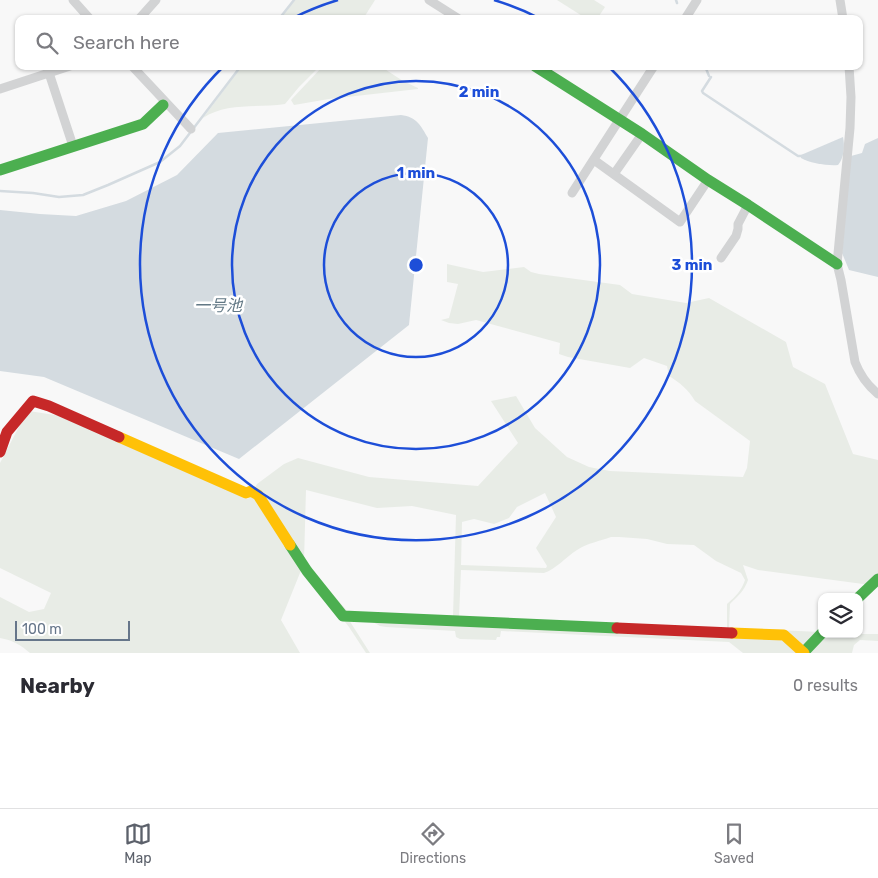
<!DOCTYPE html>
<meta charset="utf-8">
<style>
body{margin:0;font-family:Rubik,"Noto Sans JP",sans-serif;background:#f2f2f3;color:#2b2b33}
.controls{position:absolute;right:15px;bottom:15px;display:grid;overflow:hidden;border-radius:10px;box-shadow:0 1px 4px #0004}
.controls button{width:45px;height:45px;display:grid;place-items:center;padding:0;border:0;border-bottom:1px solid #e1e1e2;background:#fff;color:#2b2b33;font:25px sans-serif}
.scale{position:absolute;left:15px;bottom:12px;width:115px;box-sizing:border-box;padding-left:5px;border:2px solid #66768a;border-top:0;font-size:14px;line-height:18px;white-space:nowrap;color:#66768a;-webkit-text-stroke:4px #fff;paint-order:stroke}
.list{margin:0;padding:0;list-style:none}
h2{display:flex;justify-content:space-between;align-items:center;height:65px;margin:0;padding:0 20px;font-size:21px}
h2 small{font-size:16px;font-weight:400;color:#7c7c81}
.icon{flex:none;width:28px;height:28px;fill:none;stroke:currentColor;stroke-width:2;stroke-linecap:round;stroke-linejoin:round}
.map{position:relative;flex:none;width:878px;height:653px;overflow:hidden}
.search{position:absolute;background:#fff;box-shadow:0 1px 4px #0004;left:15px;right:15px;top:15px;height:55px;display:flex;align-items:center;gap:12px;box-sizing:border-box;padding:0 18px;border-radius:10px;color:#7c7c81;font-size:19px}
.sheet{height:155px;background:#fff}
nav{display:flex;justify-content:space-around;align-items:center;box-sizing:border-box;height:70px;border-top:1px solid #e1e1e2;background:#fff;font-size:14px;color:#7c7c81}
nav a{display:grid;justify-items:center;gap:2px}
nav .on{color:#5c616b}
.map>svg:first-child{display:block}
.green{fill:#e8ece6;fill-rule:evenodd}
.water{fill:#d4dbe0}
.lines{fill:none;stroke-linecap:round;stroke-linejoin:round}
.stream{stroke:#d4dbe0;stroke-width:2.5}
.street{stroke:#d2d3d4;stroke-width:9}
.fast{stroke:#4caf50;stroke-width:11}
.slow{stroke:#ffc107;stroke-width:11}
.jam{stroke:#c62828;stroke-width:11}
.ring{fill:none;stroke:#1d4ed8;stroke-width:2.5}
.labels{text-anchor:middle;stroke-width:5;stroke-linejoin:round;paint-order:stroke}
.water-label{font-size:16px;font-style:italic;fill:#627885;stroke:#fff}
.centre{fill:#1d4ed8;stroke:#fff;stroke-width:2.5}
.ring-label{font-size:15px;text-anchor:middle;font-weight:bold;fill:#1d4ed8;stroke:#fff;stroke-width:5;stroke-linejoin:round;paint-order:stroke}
</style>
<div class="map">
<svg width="878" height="653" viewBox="0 0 878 653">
<rect width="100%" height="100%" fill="#f8f8f8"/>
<g class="green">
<path d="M295,0H375L363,19H280Z"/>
<path d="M557,0H594L605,7L597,19H587Z"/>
<path d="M242,66H320L299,87L285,104C259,108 226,102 203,118Z"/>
<path d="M323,66H380L403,81L418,88V89L329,99L294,105L291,100Z"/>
<path d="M447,264L483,272L524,267L531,272L539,274L620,285L632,294L686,303L709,298L786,342L793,367L825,384L853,454L878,460V586L758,570L743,565L748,580C745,590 737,597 730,604L729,628L822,632V634H878V641L860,640L854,645L852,653H743L729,642L501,631L500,637H497L496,640L460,639L456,637L455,631L386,627L380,626L371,621L349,620L370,653H366L349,627L302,568L281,620L300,653H30C21,645 12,640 0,638V597L29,612L44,609L51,593L0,568V463L23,419L29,411L61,416L248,499L257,484L284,464L298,458L369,477L478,486L518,443L491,401L516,396L535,428L567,457L589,467L610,471L743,477L747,468L750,441L695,401C688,389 680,383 669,376L667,366L644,358L630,368L568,357L559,354L560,343L476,320L458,324L449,323L441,320L449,318L458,284L447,282ZM306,490L377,508L412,506L456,515L453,616L349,613L304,561ZM545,493L556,517L536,548L547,566L546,568L461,565L462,522L474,519L494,524L509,518L517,507ZM611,537H619L647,539L667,544L694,545L716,561L741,573L745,580C742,590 735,597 727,604V628L459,617L461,570L544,573C556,569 566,557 577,550C588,543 600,541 611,537Z"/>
</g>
<g class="water">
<path d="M401,115C417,117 421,126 428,138L409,325L239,459L44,377L0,371V210L40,214L76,216L126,201L177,175L218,133Z"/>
<path d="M843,137C845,146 844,158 838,165C828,166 809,163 801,158V155Z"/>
<path d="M878,138V277L849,270L842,253L851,156L862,153L865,144Z"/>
</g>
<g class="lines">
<g class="stream">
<path d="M676,0L677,3"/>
<path d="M279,19L294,0"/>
<path d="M705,66L709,76"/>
<path d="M711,77L702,91L703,93L798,156H803"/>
<path d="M0,191L33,193L59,197L83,195L108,185L160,162L180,146L241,66"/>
</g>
<g class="street">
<path d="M73,0L90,19"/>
<path d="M429,0L459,19"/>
<path d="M840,0L843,19"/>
<path d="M139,19L156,0"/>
<path d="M685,19L697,0"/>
<path d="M132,66L191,129"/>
<path d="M849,66L851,97L850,128L837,264L841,280L855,362C860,375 867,385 878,394"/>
<path d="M49,73L73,146"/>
<path d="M0,89L70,66"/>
<path d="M594,160L680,222L708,180"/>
<path d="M614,174L642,134"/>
<path d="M572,193L654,66"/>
<path d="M721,258L736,236L738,229V224L748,205"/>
</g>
<g class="fast">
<path d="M535,66L642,134L708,180L748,205L837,264"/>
<path d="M0,170L143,124L163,105"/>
<path d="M290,545L307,571L343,616L617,628"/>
<path d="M859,597L878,579"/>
<path d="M803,653L822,633"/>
</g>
<g class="slow">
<path d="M119,437L246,493L251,491L258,495L290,545"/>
<path d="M732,633L784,635L804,653"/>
</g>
<g class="jam">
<path d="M0,452L7,432L33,401L49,406L119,437"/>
<path d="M617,628L732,633"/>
</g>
</g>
<g class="ring">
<circle cx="416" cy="265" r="92"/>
<circle cx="416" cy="265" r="184"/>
<path d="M293 18A276 276 0 0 1 338 0M494 0A276 276 0 0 1 539 18M608 66A276 276 0 1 1 224 66"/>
</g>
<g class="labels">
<g class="water-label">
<text x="218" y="311">一号池</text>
</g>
</g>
<circle cx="416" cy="265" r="8" class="centre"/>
<g class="ring-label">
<text x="479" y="97">2 min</text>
<text x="416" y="178">1 min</text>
<text x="692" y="270">3 min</text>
</g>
</svg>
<div class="controls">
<button><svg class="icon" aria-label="layers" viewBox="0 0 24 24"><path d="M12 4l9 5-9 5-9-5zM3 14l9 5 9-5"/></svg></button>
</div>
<div class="scale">100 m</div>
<div class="search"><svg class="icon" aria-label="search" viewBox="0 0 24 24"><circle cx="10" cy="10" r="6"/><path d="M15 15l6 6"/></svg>Search here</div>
</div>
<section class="sheet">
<h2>Nearby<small>0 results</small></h2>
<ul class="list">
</ul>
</section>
<nav>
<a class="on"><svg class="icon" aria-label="map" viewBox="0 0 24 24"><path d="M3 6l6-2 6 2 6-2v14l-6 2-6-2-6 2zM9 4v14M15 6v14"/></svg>Map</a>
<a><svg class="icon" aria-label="directions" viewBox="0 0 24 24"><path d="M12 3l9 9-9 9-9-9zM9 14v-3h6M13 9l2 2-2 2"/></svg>Directions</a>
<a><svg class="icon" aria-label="saved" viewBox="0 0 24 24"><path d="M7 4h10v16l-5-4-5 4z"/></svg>Saved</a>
</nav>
